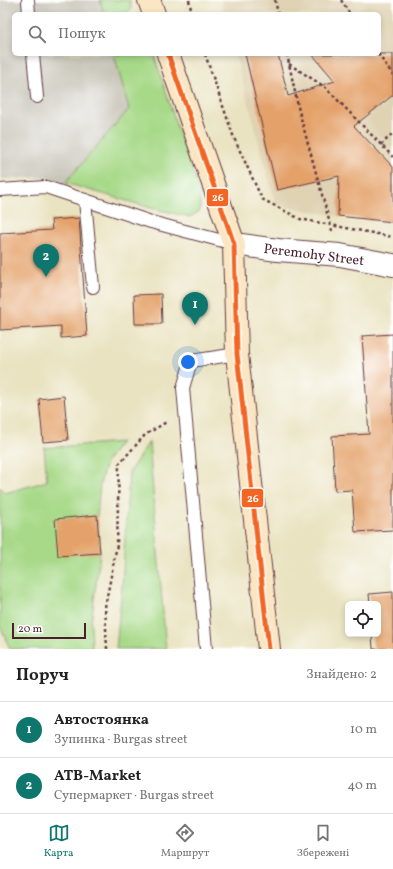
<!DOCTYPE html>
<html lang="uk">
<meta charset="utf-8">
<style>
body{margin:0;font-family:Vollkorn,serif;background:#f2f2f2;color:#222}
.controls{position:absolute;right:12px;bottom:12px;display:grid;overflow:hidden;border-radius:6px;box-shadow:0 2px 6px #0003}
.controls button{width:36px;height:36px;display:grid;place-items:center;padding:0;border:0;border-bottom:1px solid #e0e0e0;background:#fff;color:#222;font:20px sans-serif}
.scale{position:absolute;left:12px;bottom:10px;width:74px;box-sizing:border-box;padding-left:4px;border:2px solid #4a1f2b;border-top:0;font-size:11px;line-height:14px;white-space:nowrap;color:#4a1f2b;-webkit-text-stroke:3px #fff;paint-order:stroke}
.you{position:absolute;left:188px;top:362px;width:14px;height:14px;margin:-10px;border:3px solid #fff;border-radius:50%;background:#1a73e8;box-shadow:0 0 0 6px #1a73e833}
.badge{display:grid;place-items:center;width:26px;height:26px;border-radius:50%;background:#0f766e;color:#fff;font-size:13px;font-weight:700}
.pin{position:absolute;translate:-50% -33px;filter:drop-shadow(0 1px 2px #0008)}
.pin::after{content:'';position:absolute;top:21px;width:14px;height:12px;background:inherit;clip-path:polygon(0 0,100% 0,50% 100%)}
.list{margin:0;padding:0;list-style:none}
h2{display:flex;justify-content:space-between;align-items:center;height:52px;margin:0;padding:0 16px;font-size:17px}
h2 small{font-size:13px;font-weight:400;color:#767676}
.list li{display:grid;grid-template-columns:26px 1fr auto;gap:12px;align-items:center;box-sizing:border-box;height:56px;padding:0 16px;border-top:1px solid #e0e0e0}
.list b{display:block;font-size:15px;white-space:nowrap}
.list p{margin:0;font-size:13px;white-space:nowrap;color:#767676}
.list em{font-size:13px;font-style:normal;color:#767676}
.icon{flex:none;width:22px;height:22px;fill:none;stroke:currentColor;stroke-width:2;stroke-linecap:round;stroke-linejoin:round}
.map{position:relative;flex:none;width:393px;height:649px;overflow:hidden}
.search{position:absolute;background:#fff;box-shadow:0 2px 6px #0003;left:12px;right:12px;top:12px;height:44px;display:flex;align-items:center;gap:10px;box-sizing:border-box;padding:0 14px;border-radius:6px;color:#767676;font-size:15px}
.sheet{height:164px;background:#fff}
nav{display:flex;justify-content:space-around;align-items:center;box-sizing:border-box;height:56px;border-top:1px solid #e0e0e0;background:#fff;font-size:11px;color:#767676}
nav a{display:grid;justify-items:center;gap:2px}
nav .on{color:#0f766e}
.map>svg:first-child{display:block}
.built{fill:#e0d3b4}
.industrial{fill:#c8c4b8}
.green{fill:#a7d988;stroke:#787c5a}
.building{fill:#e4a26b}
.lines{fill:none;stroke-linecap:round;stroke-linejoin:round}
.lane-casing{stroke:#623c42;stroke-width:14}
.street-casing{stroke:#623c42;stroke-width:24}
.secondary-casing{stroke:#623c42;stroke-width:24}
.path{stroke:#623c42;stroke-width:2.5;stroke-dasharray:3 3;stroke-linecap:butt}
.lane{stroke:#fff;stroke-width:12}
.street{stroke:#fff;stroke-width:22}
.secondary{stroke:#fbe6c4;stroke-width:22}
.bus-1-casing{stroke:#fff;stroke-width:8}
.bus-1{stroke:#f26522;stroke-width:5}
.labels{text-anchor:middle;stroke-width:3;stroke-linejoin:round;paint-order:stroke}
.street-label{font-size:14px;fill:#4a1f2b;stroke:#fff}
.line-badge{stroke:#fff;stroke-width:1.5}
.badge-label{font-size:11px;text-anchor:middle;font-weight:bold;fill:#fff}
</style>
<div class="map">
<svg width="393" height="649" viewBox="0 0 393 649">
<rect width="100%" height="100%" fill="#fff"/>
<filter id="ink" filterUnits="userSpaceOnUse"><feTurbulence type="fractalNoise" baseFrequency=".025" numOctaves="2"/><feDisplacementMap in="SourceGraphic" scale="8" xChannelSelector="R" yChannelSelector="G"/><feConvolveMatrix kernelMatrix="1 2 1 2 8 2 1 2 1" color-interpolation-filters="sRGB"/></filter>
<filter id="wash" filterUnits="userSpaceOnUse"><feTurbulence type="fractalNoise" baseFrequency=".012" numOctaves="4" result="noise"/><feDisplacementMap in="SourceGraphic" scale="16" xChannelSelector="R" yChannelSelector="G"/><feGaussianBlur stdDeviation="0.9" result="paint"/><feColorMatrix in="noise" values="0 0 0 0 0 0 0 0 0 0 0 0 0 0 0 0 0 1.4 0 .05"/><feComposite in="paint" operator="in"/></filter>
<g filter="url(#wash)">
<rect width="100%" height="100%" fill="#eae3c1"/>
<path class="built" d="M221,0H393V222L338,216L276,205L235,54H379V14H224Z"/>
<path class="industrial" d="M0,0H100L104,14H14V54H114L129,109L65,183L44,177L0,179Z"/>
<g class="green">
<path d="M100,0H130L131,9L126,14H104Z"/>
<path d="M114,54H154L177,127L200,193V211L190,217L151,208L65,183L129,109Z"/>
<path d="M121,442L106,462L100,484L97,515L100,553L91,623L92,649H10L0,626V487L5,493L47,481L44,448Z"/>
<path d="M149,442L166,649H116L122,587L129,472Z"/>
</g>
<g id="blocks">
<g class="building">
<path d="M245,54H278L288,96L335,81L312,54H393V95L354,126L393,167V222L338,216L339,176L277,190Z"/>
<path d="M79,218L87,336L61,338V326L0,330V233L52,230L51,220Z"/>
<path d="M161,294L162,324H135L134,295Z"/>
<path d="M393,334V530L355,532L352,490L335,491L332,436L369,434L362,336Z"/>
<path d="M64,396L68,440L43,442L39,399Z"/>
<path d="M97,515L100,553L58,556L55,519Z"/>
<path d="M393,592V649H373L372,634H378V604H370L369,594Z"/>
</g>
</g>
</g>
<g filter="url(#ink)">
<use href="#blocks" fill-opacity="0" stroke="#623c42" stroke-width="1"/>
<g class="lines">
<defs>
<g id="lane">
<path d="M28,0L29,14"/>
<path d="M33,54L37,97"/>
<path d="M0,190L46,187L151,222L234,244"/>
<path d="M85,200L93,287"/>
<path d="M206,649L183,388L191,361L237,354"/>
</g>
<path id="street" d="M234,244L278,250L340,255L393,265"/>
<g id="secondary">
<path d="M149,0L154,14"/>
<path d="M168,54L234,244L237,354L269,649"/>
</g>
</defs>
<use href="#lane" class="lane-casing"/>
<use href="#street" class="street-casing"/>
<use href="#secondary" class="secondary-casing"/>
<g class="path">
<path d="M189,0L192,14"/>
<path d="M275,0L278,14"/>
<path d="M341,0L350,14"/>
<path d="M205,54L234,138L262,199L300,219L393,237"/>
<path d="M287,54L299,111L332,231"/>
<path d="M378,54L393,75"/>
<path d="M289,64L325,87L393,157"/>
<path d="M381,145L393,133"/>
<path d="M107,649L105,607L117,545L119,464L145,435L168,421"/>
</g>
<use href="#lane" class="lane"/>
<use href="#street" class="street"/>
<use href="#secondary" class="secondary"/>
<defs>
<path id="bus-1" d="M168,54L234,244L237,354L269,649"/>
</defs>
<use href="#bus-1" class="bus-1-casing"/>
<use href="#bus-1" class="bus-1"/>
</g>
</g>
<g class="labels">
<g class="street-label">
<text transform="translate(314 254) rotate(7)" y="5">Peremohy Street</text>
</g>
</g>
<g class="line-badge">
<rect x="206" y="188" width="23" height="19" rx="4" fill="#f26522"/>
<rect x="241" y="488" width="23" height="20" rx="4" fill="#f26522"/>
</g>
<g class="badge-label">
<text x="218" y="201">26</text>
<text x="253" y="502">26</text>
</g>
</svg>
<div class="controls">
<button><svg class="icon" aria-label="locate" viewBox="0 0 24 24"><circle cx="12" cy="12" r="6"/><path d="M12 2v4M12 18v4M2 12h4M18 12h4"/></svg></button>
</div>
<div class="scale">20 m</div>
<div class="you"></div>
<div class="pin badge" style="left:195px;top:325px">1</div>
<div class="pin badge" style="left:46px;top:277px">2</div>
<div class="search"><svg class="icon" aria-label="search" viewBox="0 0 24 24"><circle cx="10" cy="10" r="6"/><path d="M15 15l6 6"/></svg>Пошук</div>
</div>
<section class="sheet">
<h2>Поруч<small>Знайдено: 2</small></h2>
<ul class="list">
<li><span class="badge">1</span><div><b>Автостоянка</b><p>Зупинка · Burgas street</p></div><em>10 m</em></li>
<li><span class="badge">2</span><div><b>ATB-Market</b><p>Супермаркет · Burgas street</p></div><em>40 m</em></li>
</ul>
</section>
<nav>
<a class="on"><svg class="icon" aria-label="map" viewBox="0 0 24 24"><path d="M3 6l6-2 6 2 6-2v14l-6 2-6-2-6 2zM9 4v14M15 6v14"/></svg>Карта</a>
<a><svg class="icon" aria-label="directions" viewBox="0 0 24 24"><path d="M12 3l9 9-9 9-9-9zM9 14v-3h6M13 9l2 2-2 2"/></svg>Маршрут</a>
<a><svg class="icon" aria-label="saved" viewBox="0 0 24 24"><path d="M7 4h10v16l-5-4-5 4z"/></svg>Збережені</a>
</nav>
